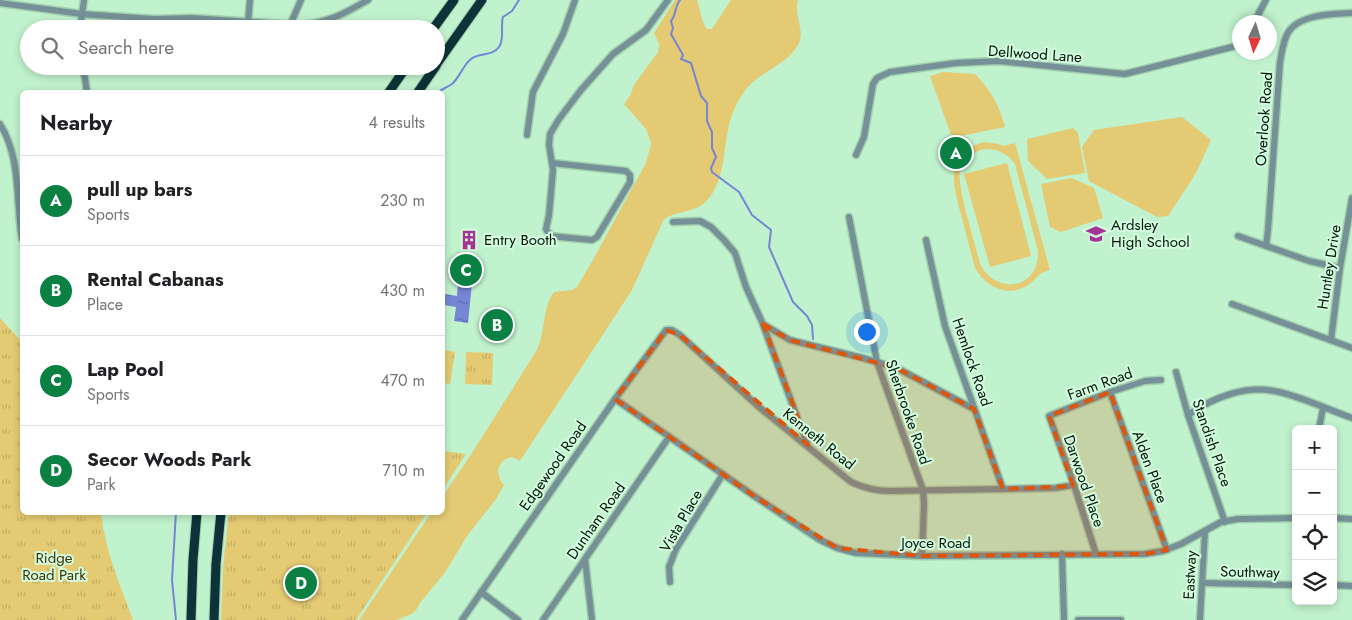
<!DOCTYPE html>
<meta charset="utf-8">
<style>
body{margin:0;font-family:Jost,sans-serif;background:#f6f6f6;color:#202124}
.controls{position:absolute;right:15px;bottom:15px;display:grid;overflow:hidden;border-radius:8px;box-shadow:0 2px 8px #0003}
.controls button{width:45px;height:45px;display:grid;place-items:center;padding:0;border:0;border-bottom:1px solid #e0e0e0;background:#fff;color:#202124;font:25px sans-serif}
.compass{position:absolute;left:1232px;top:15px;width:45px;height:45px;border-radius:50%;background:#fff;box-shadow:0 2px 8px #0003;rotate:184deg}
.you{position:absolute;left:866px;top:331px;width:18px;height:18px;margin:-12px;border:4px solid #fff;border-radius:50%;background:#1a73e8;box-shadow:0 0 0 8px #1a73e833}
.badge{display:grid;place-items:center;width:32px;height:32px;border-radius:50%;background:#0b8043;color:#fff;font-size:16px;font-weight:700}
.pin{position:absolute;translate:-50% -50%;border:2px solid #fff;box-shadow:0 1px 5px #0006}
.list{margin:0;padding:0;list-style:none}
h2{display:flex;justify-content:space-between;align-items:center;height:65px;margin:0;padding:0 20px;font-size:21px}
h2 small{font-size:16px;font-weight:400;color:#757577}
.list li{display:grid;grid-template-columns:32px 1fr auto;gap:15px;align-items:center;box-sizing:border-box;height:90px;padding:0 20px;border-top:1px solid #e0e0e0}
.list b{display:block;font-size:19px;white-space:nowrap}
.list p{margin:0;font-size:16px;white-space:nowrap;color:#757577}
.list em{font-size:16px;font-style:normal;color:#757577}
.icon{flex:none;width:28px;height:28px;fill:none;stroke:currentColor;stroke-width:2;stroke-linecap:round;stroke-linejoin:round}
.map{position:relative;flex:none;width:1352px;height:620px;overflow:hidden}
.search{position:absolute;background:#fff;box-shadow:0 2px 8px #0003;left:20px;top:20px;width:425px;height:55px;display:flex;align-items:center;gap:12px;box-sizing:border-box;padding:0 18px;border-radius:28px;color:#757577;font-size:19px}
.panel{position:absolute;background:#fff;box-shadow:0 2px 8px #0003;left:20px;top:90px;width:425px;height:425px;border-radius:8px}
.map>svg:first-child{display:block}
.grass{fill:#e4ca72;fill-rule:evenodd}
.park{fill:url(#park-tufts)}
.water{fill:url(#water-ripples)}
.lines{fill:none;stroke-linecap:round;stroke-linejoin:round}
.stream{stroke:#7586d5;stroke-width:2}
.minor-casing{stroke:#a2cfad;stroke-width:9}
.highway-casing{stroke:#a2cfad;stroke-width:11}
.minor{stroke:#759197;stroke-width:6}
.highway{stroke:#0d3239;stroke-width:9}
.marked{fill:#dd560c;fill-opacity:0.2;stroke:#dd560c;stroke-width:4;stroke-dasharray:10 6;stroke-linejoin:round}
.labels{text-anchor:middle;stroke-width:4;stroke-linejoin:round;paint-order:stroke}
.street-label{font-size:15px;fill:#031508;stroke:#d4fddf}
.poi-label{font-size:15px;fill:#031508;stroke:#d4fddf;text-anchor:start}
.park-label{font-size:15px;fill:#3d3207;stroke:#d4fddf}
</style>
<div class="map">
<svg width="1352" height="620" viewBox="0 0 1352 620">
<defs>
<pattern id="park-tufts" width="24" height="20" patternUnits="userSpaceOnUse" patternTransform="scale(1.25)"><rect width="24" height="20" fill="#e4ca72"/><path d="M3 7l-1-3M5 7V3M7 7l1-3M15 17l-1-3M17 17v-4M19 17l1-3" fill="none" stroke="#c2ad61"/></pattern>
<pattern id="water-ripples" width="26" height="14" patternUnits="userSpaceOnUse" patternTransform="scale(1.25)"><rect width="26" height="14" fill="#7586d5"/><path d="M2 4q2-2 4 0t4 0M15 11q2-2 4 0t4 0" fill="none" stroke="#5e6cab"/></pattern>
</defs>
<rect width="100%" height="100%" fill="#c0f2cd"/>
<g class="grass">
<path d="M675,0H697C701,11 700,20 707,29H712L731,0H798C793,15 806,30 798,45C786,66 757,72 744,92C736,103 730,117 728,130C723,154 724,187 703,204C691,213 676,211 664,219L632,290L520,461L512,457C497,460 494,474 504,485L496,499L467,536L446,571L420,603L416,610L412,614L396,620H359L431,513L442,512L443,496L474,450L537,350C546,331 542,307 554,292L572,290L577,287L594,258L646,163L651,144L650,140L646,129L624,104L630,96L634,85L658,52L659,44L654,33Z"/>
<path d="M943,72L975,74C992,92 998,103 1005,127L955,137L951,135L930,76Z"/>
<path d="M1182,117L1211,140L1196,173L1168,216L1157,217L1089,181L1082,147L1094,130Z"/>
<path d="M1073,128L1078,133L1085,173L1047,179L1028,161L1027,139Z"/>
<path d="M984,142L998,144L1003,146L1015,143L1050,270C1035,274 1039,278 1028,285C1007,298 986,287 975,268C970,250 966,232 961,215C953,182 943,154 984,142ZM985,149C998,149 1007,153 1015,164L1038,251C1040,288 997,297 980,264C976,246 956,185 960,170C963,158 974,151 985,149Z"/>
<path d="M1007,163L1031,256L990,267L964,174Z"/>
<path d="M1072,178L1094,188L1103,218L1061,232L1050,227L1041,184Z"/>
</g>
<g class="park">
<path d="M0,318L22,342V512L101,513C105,550 120,585 133,620H0Z"/>
<path d="M443,350L455,352L450,384L443,383Z"/>
<path d="M466,352L493,353L492,385L465,384Z"/>
<path d="M443,451L466,454L443,489L442,451Z"/>
<path d="M229,512H427V513L356,620H221L223,566Z"/>
</g>
<g class="water">
<path d="M456,261L478,264L476,278L454,276Z"/>
<path d="M458,282L472,283L468,323L454,321L456,307L444,305L445,294L457,296Z"/>
</g>
<g class="lines">
<g class="stream">
<path d="M680,0C674,7 677,14 671,21L673,28L671,34L683,55L681,59L691,63L701,96L707,103V121L712,132V148L716,157L711,168L712,172L739,192L752,215L771,230L769,247L793,302L807,316L812,325L813,339"/>
<path d="M438,92C442,89 448,87 452,84C460,77 463,65 471,59C479,52 492,57 499,47C505,39 500,26 503,17L512,11L519,0"/>
<path d="M176,620L172,580L176,512"/>
</g>
<defs>
<g id="minor">
<path d="M0,3L82,14L154,19L192,18L299,25C327,23 344,14 368,0"/>
<path d="M248,22L250,0"/>
<path d="M1254,22L1266,0"/>
<path d="M290,25L301,0"/>
<path d="M80,29L84,0"/>
<path d="M83,66L87,92"/>
<path d="M0,124C21,157 16,202 22,239"/>
<path d="M527,135L533,92L563,34L575,0"/>
<path d="M856,155L864,137L873,84L877,78L890,72L956,63L999,61L1125,74L1240,45"/>
<path d="M552,163L626,171L630,175V182L597,237L592,240L550,236L546,229L549,215L553,170L549,145L550,134L559,119L581,90L613,54L646,30L668,0"/>
<path d="M849,217L877,362L923,490L924,504L922,556"/>
<path d="M673,222L700,221L711,227L724,240L735,253L746,287L763,324L790,340L863,358L897,368L974,409"/>
<path d="M1238,236L1309,261L1340,268"/>
<path d="M926,240L945,326L1003,489"/>
<path d="M1266,246L1268,230L1280,62C1282,52 1283,40 1289,31C1301,14 1333,14 1352,13"/>
<path d="M1232,304L1352,348"/>
<path d="M763,325L807,444"/>
<path d="M1331,340L1340,268L1352,198"/>
<path d="M1176,372L1188,415L1225,522"/>
<path d="M1110,392L1167,550"/>
<path d="M615,399L754,496L820,540L837,548L856,553L922,556L1145,554L1163,551L1181,544L1221,522L1238,519L1296,518"/>
<path d="M1188,415C1214,397 1247,384 1279,392C1302,397 1329,410 1352,418"/>
<path d="M1319,429L1323,408"/>
<path d="M1333,518L1352,519"/>
<path d="M1062,554L1064,620"/>
<path d="M1096,554L1074,485L1049,416L1110,392L1145,381L1161,380"/>
<path d="M585,559L592,620"/>
<path d="M670,582L669,567L676,549L723,474"/>
<path d="M1203,583L1296,585"/>
<path d="M1333,585L1352,586"/>
<path d="M481,592L518,620"/>
<path d="M462,620L615,399L666,330H672L680,335L759,407L851,482C864,488 874,491 889,491L1055,488L1074,485"/>
<path d="M543,620L669,437"/>
<path d="M1078,620H1121"/>
<path d="M1200,620L1205,531"/>
</g>
<g id="highway">
<path d="M433,29L454,0"/>
<path d="M436,65L482,0"/>
<path d="M389,92L407,66"/>
<path d="M418,92L436,66"/>
<path d="M191,620L193,560L197,512"/>
<path d="M214,620L216,564L221,512"/>
</g>
</defs>
<use href="#minor" class="minor-casing"/>
<use href="#highway" class="highway-casing"/>
<use href="#minor" class="minor"/>
<use href="#highway" class="highway"/>
</g>
<path class="marked" d="M763,324L790,340L897,368L974,409L1003,489L1073,486L1049,416L1110,392L1167,550L1145,554L922,556L837,548L754,496L615,399L666,330L680,335L808,445Z"/>
<defs>
<symbol id="school-bare" viewBox="-9 -9 18 18"><path d="M0-5L7-2L0 1L-7-2ZM-4 1L0 2.5L4 1V4Q0 6-4 4Z" fill="#a43796" stroke="#d4fddf" stroke-width="2.5" paint-order="stroke"/></symbol>
<symbol id="building-bare" viewBox="-9 -9 18 18"><path d="M-4-6H4V6H1V3H-1V6H-4ZM-2.5-4.3h1.7v1.8h-1.7ZM.8-4.3h1.7v1.8H.8ZM-2.5-1h1.7V.8h-1.7ZM.8-1h1.7V.8H.8Z" fill="#a43796" stroke="#d4fddf" stroke-width="2.5" paint-order="stroke"/></symbol>
</defs>
<g fill-rule="evenodd">
<use href="#school-bare" x="1082" y="220" width="28" height="28"/>
<use href="#building-bare" x="455" y="226" width="28" height="28"/>
</g>
<g class="labels">
<g class="street-label">
<text transform="translate(1035 54) rotate(4)" y="5">Dellwood Lane</text>
<text transform="translate(1264 119) rotate(-86)" y="5">Overlook Road</text>
<text transform="translate(1329 267) rotate(-81)" y="5">Huntley Drive</text>
<text transform="translate(972 362) rotate(71)" y="5">Hemlock Road</text>
<text transform="translate(1100 384) rotate(-20)" y="5">Farm Road</text>
<text transform="translate(908 412) rotate(71)" y="5">Sherbrooke Road</text>
<text transform="translate(819 439) rotate(39)" y="5">Kenneth Road</text>
<text transform="translate(1212 443) rotate(71)" y="5">Standish Place</text>
<text transform="translate(553 466) rotate(-55)" y="5">Edgewood Road</text>
<text transform="translate(1150 467) rotate(70)" y="5">Alden Place</text>
<text transform="translate(1084 481) rotate(71)" y="5">Darwood Place</text>
<text transform="translate(596 521) rotate(-55)" y="5">Dunham Road</text>
<text transform="translate(681 521) rotate(-60)" y="5">Vista Place</text>
<text x="936" y="548">Joyce Road</text>
<text transform="translate(1250 572) rotate(1)" y="5">Southway</text>
<text transform="translate(1190 575) rotate(-87)" y="5">Eastway</text>
</g>
<g class="poi-label">
<text x="1111" y="230">Ardsley<tspan x="1111" dy="17">High School</tspan></text>
<text x="484" y="245">Entry Booth</text>
</g>
<g class="park-label">
<text x="54" y="563">Ridge<tspan x="54" dy="17">Road Park</tspan></text>
</g>
</g>
</svg>
<div class="controls">
<button>+</button>
<button>−</button>
<button><svg class="icon" aria-label="locate" viewBox="0 0 24 24"><circle cx="12" cy="12" r="6"/><path d="M12 2v4M12 18v4M2 12h4M18 12h4"/></svg></button>
<button><svg class="icon" aria-label="layers" viewBox="0 0 24 24"><path d="M12 4l9 5-9 5-9-5zM3 14l9 5 9-5"/></svg></button>
</div>
<svg class="compass" viewBox="-18 -18 36 36"><path d="M0-13l5 13h-10z" fill="#e53935"/><path d="M0 13l5-13h-10z" fill="#757577"/></svg>
<div class="you"></div>
<div class="pin badge" style="left:956px;top:153px">A</div>
<div class="pin badge" style="left:497px;top:325px">B</div>
<div class="pin badge" style="left:466px;top:270px">C</div>
<div class="pin badge" style="left:301px;top:583px">D</div>
<div class="search"><svg class="icon" aria-label="search" viewBox="0 0 24 24"><circle cx="10" cy="10" r="6"/><path d="M15 15l6 6"/></svg>Search here</div>
<section class="panel">
<h2>Nearby<small>4 results</small></h2>
<ul class="list">
<li><span class="badge">A</span><div><b>pull up bars</b><p>Sports</p></div><em>230 m</em></li>
<li><span class="badge">B</span><div><b>Rental Cabanas</b><p>Place</p></div><em>430 m</em></li>
<li><span class="badge">C</span><div><b>Lap Pool</b><p>Sports</p></div><em>470 m</em></li>
<li><span class="badge">D</span><div><b>Secor Woods Park</b><p>Park</p></div><em>710 m</em></li>
</ul>
</section>
</div>
